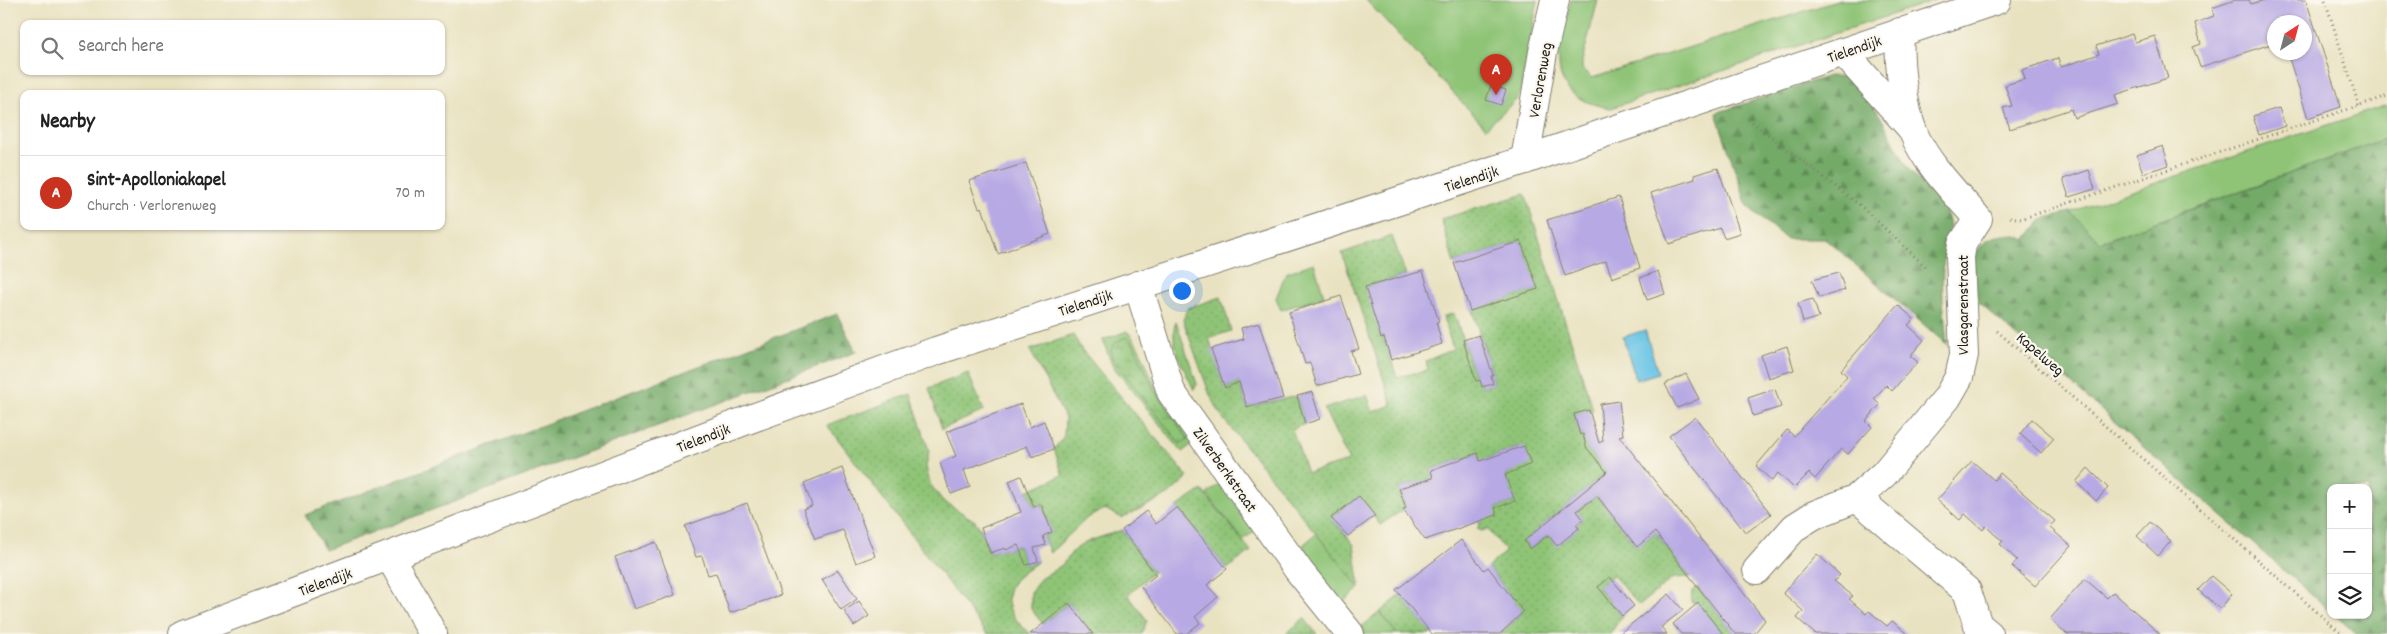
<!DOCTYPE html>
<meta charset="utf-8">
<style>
body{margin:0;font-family:Dekko,sans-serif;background:#f6f6f6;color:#222}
.controls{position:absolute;right:15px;bottom:15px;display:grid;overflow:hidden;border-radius:10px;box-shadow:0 1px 4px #0004}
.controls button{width:45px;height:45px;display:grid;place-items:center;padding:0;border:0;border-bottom:1px solid #e0e0e0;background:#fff;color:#222;font:25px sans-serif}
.compass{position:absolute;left:2267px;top:15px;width:45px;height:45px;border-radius:50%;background:#fff;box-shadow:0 1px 4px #0004;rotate:36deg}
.you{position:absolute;left:1181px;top:290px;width:18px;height:18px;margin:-12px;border:4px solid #fff;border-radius:50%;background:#1a73e8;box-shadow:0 0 0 8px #1a73e833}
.badge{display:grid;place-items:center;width:32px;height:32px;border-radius:50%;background:#c8321e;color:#fff;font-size:16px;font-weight:700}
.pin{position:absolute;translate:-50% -41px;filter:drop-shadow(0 1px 2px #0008)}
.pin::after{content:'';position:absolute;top:26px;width:18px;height:15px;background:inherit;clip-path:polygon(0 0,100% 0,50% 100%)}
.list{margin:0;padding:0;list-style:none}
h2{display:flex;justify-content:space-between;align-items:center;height:65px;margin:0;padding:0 20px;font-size:21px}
h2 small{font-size:16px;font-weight:400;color:#767676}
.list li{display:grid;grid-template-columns:32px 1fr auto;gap:15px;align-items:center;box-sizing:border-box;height:75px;padding:0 20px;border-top:1px solid #e0e0e0}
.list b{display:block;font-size:19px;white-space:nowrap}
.list p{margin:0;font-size:16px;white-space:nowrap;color:#767676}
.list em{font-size:16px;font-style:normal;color:#767676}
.icon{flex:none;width:28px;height:28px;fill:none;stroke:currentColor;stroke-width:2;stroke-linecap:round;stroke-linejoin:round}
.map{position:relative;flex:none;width:2387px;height:634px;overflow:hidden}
.search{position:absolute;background:#fff;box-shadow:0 1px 4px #0004;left:20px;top:20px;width:425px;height:55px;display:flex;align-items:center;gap:12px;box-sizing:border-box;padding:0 18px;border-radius:10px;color:#767676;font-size:19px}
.panel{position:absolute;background:#fff;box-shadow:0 1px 4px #0004;left:20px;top:90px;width:425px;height:140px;border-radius:10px}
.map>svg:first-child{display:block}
.grass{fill:#8fc477;stroke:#56704a}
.forest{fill:url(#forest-firs);stroke:#486342}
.wetland{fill:url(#wetland-marsh);stroke:#56704a}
.garden{fill:url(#garden-dots);stroke:#56704a}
.water{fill:#67c4e5;stroke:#427080}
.building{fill:#b7a9e4}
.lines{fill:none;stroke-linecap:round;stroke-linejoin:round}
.minor-casing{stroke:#827f6e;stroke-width:30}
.path{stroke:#827f6e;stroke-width:3;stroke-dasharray:1 4;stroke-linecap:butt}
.minor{stroke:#fff;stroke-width:28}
.labels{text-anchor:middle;stroke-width:4.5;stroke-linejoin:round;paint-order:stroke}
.street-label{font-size:16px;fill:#1c1c1c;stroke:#fbf7ec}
</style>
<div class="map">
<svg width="2387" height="634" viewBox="0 0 2387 634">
<defs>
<pattern id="forest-firs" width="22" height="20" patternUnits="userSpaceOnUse" patternTransform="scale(1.25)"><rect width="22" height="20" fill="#73aa68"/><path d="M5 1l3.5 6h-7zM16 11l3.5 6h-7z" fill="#5e8a55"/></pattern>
<pattern id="wetland-marsh" width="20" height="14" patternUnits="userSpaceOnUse" patternTransform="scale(1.25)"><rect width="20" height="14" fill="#8fc477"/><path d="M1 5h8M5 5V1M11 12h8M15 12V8" fill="none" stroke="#7ba866"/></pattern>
<pattern id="garden-dots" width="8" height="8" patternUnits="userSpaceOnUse" patternTransform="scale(1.25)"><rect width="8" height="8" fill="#8fc477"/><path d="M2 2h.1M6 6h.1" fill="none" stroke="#7ba866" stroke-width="1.8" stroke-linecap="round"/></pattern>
</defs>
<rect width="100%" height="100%" fill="#fbf7ec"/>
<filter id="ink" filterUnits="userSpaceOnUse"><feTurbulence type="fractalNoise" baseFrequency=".02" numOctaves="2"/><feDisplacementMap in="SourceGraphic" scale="10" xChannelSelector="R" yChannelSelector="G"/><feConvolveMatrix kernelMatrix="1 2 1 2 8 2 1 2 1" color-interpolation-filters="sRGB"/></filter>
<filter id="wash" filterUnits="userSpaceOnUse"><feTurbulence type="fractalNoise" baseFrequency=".0096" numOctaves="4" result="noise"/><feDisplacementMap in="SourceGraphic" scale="20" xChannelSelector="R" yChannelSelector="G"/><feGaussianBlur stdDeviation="1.12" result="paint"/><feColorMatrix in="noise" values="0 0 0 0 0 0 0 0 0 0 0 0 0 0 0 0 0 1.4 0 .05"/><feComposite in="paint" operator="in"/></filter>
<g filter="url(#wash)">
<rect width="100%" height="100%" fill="#e9e2c1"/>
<g class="grass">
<path d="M1366,0H1538L1519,97L1486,128Z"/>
<path d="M1571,0H1598L1582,61V69L1592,78L1840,0H1936L1611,108C1540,97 1558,52 1571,0Z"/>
<path d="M2387,105V138L2100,242L2070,212Z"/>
<path d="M1314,263L1324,296L1281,310L1276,298L1286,273Z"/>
<path d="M1176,321L1197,384L1194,390C1185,369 1168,344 1176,321Z"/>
<path d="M1127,331C1142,346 1146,368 1156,387C1166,407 1181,424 1195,442L1182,452L1112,365L1103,340Z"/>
<path d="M1226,479L1262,525L1243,540L1207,494Z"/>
<path d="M1317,533L1360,588L1339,605L1316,576L1303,545Z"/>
<path d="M1380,612L1397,634H1362L1359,629Z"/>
</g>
<g class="forest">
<path d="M1829,76C1840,76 1849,77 1857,85C1883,110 1894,150 1916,178C1927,191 1945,203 1949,220C1952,233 1945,245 1944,258C1940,286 1945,317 1947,345L1826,239H1786L1747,206L1716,113Z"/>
<path d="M2387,138V634H2356L2335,615H2368V488H2331V612L1978,302C1976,289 1973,276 1974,263C1977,236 2006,229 2026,240L2042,219L2070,212L2101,242Z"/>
<path d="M837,314L856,352L325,550L305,515Z"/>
</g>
<path class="wetland" d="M1126,337L1133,343L1153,388L1188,439L1180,444L1112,358C1109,345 1115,342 1126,337Z"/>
<g class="garden">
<path d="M1525,194L1593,410L1574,414L1580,435L1583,434L1587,448L1607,472L1524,541L1530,549L1548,535L1557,545L1579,528L1576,525L1583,519L1577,511L1597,496L1637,547L1655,532L1690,577L1673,578L1639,605L1613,575L1598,588L1622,616L1610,634H1500L1523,612L1488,567L1506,551L1488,529L1481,531L1477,528L1480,525L1479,521L1495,508L1514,501L1505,475L1530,463L1523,446L1480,461L1477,453L1431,470L1433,478L1399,488L1406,508L1380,525L1359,497L1331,517L1354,545L1360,588L1222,417L1210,395L1183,320L1188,308L1221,297L1231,331L1209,338L1225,388L1239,382L1247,407L1297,396L1305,424L1292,429L1307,473L1349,461L1324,409L1367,395L1373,412L1392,405L1342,253L1392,236L1406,275L1366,287L1397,377L1428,370L1426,361L1453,349L1443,317L1454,313L1476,380H1480L1482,387L1493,384L1491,376L1493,375L1472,310L1537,289L1521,241L1454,263L1441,219Z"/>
<path d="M1073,335L1082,350L1188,477L1168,495L1122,518L1105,509L1087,518L1050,553L1043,536L1051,532L1042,504L1034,507L1027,491L1063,475L1054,449L1064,436L1065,418L1030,350Z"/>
<path d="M968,373L984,411L942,429L929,388Z"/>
<path d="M911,394L929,451L926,467L930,484L943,501L975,521L980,528L990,553L1005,548L1007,550L1018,545L1026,565L1038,561C1031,568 1017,575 1012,584C1000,605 1016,622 1031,634H987L827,425Z"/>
<path d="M1202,490L1251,551L1227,569L1177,507Z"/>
<path d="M1122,530L1153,572L1128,595L1147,620L1142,634H1093L1069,603L1043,624L1031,609V592L1040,579L1062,565L1073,551L1086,542Z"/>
<path d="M1697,587L1735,634H1723L1698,603L1691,602L1692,592Z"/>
<path d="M1401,595L1432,634H1397L1380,612Z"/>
<path d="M1304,618L1317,634H1286Z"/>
</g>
<path class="water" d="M1645,330L1658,373L1636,380L1623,337Z"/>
<g id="blocks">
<g class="building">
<path d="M2235,0H2249L2251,4L2265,0H2306L2341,107L2308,118L2287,52H2304V22H2274V43L2200,67L2193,47L2201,44L2195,23L2214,16L2212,8Z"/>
<path d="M2132,34L2135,42L2155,36L2168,78L2115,95L2118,104L2074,118L2071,109L2010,129L2003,108L2012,106L2005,85L2025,79L2022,70L2058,58L2061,67L2079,61L2099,54L2096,46Z"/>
<path d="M1491,85L1506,90L1501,105L1486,100Z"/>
<path d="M2279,108L2285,126L2259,135L2253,116Z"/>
<path d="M2163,146L2169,165L2143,173L2137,155Z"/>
<path d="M1026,163L1050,234L998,254L982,207L979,208L969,181Z"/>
<path d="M1718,168L1740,233L1724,238L1720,228L1669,244L1651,193L1695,179L1694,175Z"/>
<path d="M2089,170L2095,189L2069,197L2063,179Z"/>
<path d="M1619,197L1640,268L1612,278L1606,261L1565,276L1547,220Z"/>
<path d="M1521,241L1538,289L1470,311L1454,263Z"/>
<path d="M1423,271L1439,322H1436L1442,344L1391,360L1384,337L1381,338L1365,287Z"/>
<path d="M1658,271L1665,294L1647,300L1640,278Z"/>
<path d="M1839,273L1845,290L1819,298L1812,280Z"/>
<path d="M1341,296L1359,349L1351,351L1358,374L1317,386L1310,363L1305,364L1289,312Z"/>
<path d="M1813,299L1819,317L1803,322L1798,303Z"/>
<path d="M1898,305L1914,319L1908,325L1924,340L1910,356L1918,362L1904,377L1892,391L1886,385L1874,399L1880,405L1866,421L1872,427L1848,454L1841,449L1815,479L1809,473L1794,488L1778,473L1772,481L1756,466L1787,430L1794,436L1847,376L1841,370Z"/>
<path d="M1259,323L1283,398L1247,407L1239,382L1225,388L1211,349L1244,339L1241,328Z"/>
<path d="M1479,335L1493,375L1491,376L1493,384L1482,387L1480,380L1476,381L1463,340Z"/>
<path d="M1787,346L1794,370L1768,378L1761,355Z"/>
<path d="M1686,374L1699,399L1677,408L1665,384Z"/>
<path d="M1775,389L1781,407L1753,416L1748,398Z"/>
<path d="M1312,392L1320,419L1305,424L1297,396Z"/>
<path d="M1619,401L1623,435L1619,436L1765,620L1754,634H1735L1655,532L1637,547L1597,496L1577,511L1583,519L1576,525L1579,528L1557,546L1548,535L1530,549L1524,541L1607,472L1586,447L1583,434L1580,435L1574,414L1589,410L1599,443L1603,441L1600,404Z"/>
<path d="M1021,404L1030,427L1044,421L1054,449L1032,457L1027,446L964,470L970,487L951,494L940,463L956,456L946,432Z"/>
<path d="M1695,417L1771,514L1746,533L1669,436Z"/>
<path d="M2032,419L2054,438L2041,453L2020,434Z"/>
<path d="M1524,446L1531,464L1505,475L1515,501L1495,508L1497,515L1425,540L1403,509L1406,508L1399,488L1433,478L1431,470L1478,453L1480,461Z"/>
<path d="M1972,461L1994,480L2000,473L2055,521L2049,527L2071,546L2035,586L2012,566L2017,560L2000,544L2003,541L1994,534L1986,526L1983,530L1965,514L1960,520L1937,500Z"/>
<path d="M842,468L875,556L856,563L843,530L815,539L803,509L812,506L804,483Z"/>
<path d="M2088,468L2108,488L2096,501L2076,482Z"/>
<path d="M1021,476L1034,507L1041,504L1052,532L1043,536L1046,545L1034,548L1038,561L1026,565L1018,545L1006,550L1005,548L990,553L981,528L1021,512L1009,481Z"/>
<path d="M1359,496L1375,516L1348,536L1331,518Z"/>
<path d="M747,503L781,595L730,613L716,573L708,575L702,556L696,557L685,526Z"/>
<path d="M1177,507L1227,569L1207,585L1218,597L1195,617L1200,623L1186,634H1177L1141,587L1156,575L1122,530L1146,511L1156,524Z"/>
<path d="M2150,522L2171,541L2158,556L2137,536Z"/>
<path d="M1461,540L1484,570L1488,567L1523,612L1500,634H1432L1396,590Z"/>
<path d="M656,542L675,595L634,609L615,557Z"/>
<path d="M1817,554L1840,575L1834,581L1853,596L1849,599L1866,614L1869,611L1887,626L1892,621L1908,634H1815L1797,618L1803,611L1783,593Z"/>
<path d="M838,570L857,599L841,610L822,580Z"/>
<path d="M2211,576L2232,594L2220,609L2198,590Z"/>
<path d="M1610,577L1634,606L1622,616L1598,587Z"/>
<path d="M2085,579L2107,598L2113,592L2160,634H2067L2050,619Z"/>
<path d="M1669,594L1683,610L1661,627L1667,634H1619Z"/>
<path d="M859,601L869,616L854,626L844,611Z"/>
<path d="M1069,603L1093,634H1030L1043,624Z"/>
<path d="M1698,603L1723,634H1681L1673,624Z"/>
</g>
</g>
</g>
<g filter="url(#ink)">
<use href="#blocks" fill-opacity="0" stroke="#827f6e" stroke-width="1"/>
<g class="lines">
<defs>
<g id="minor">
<path d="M1900,32C1898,60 1903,106 1913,132C1927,165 1955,192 1978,219L1962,244L1960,257L1964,355L1959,377L1947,398L1884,474L1857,498L1967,591L1978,625L1989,634"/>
<path d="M1843,52L1912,129"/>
<path d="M1525,160L1543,52L1555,0"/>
<path d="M1138,285L1171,392L1299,571L1350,634"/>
<path d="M390,557L433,634"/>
<path d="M1757,570L1795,527L1814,515L1857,498"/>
<path d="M183,634L750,419L936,351L1525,160L1997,0"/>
</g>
</defs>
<use href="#minor" class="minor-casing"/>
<g class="path">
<path d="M2325,0L2359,106"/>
<path d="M1748,119L1861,206L1927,268"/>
<path d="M2010,217L2021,219L2030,216L2387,96"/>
<path d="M1997,331L2342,634"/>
</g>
<use href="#minor" class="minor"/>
</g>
</g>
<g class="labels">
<g class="street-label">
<text transform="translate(1854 48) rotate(-19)" y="6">Tielendijk</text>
<text transform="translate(1539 80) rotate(-80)" y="6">Verlorenweg</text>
<text transform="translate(1471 178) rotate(-18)" y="6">Tielendijk</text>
<text transform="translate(1085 302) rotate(-18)" y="6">Tielendijk</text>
<text transform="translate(1962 305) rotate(-90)" y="6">Vlasgarenstraat</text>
<text transform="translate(2041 353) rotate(41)" y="6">Kapelweg</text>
<text transform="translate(703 437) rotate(-21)" y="6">Tielendijk</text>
<text transform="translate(1226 469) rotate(55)" y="6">Zilverberkstraat</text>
<text transform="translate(325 581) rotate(-20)" y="6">Tielendijk</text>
</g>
</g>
</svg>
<div class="controls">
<button>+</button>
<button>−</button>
<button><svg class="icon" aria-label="layers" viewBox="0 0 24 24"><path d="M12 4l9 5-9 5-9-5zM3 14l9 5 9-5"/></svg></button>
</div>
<svg class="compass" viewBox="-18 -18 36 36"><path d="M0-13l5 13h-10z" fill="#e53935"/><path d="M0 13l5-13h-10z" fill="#767676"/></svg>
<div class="you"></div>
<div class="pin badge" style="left:1496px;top:95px">A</div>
<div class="search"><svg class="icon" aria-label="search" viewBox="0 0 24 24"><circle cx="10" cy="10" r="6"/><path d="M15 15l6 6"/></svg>Search here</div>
<section class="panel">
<h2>Nearby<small></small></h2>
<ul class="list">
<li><span class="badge">A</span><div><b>Sint-Apolloniakapel</b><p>Church · Verlorenweg</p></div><em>70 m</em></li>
</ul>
</section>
</div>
